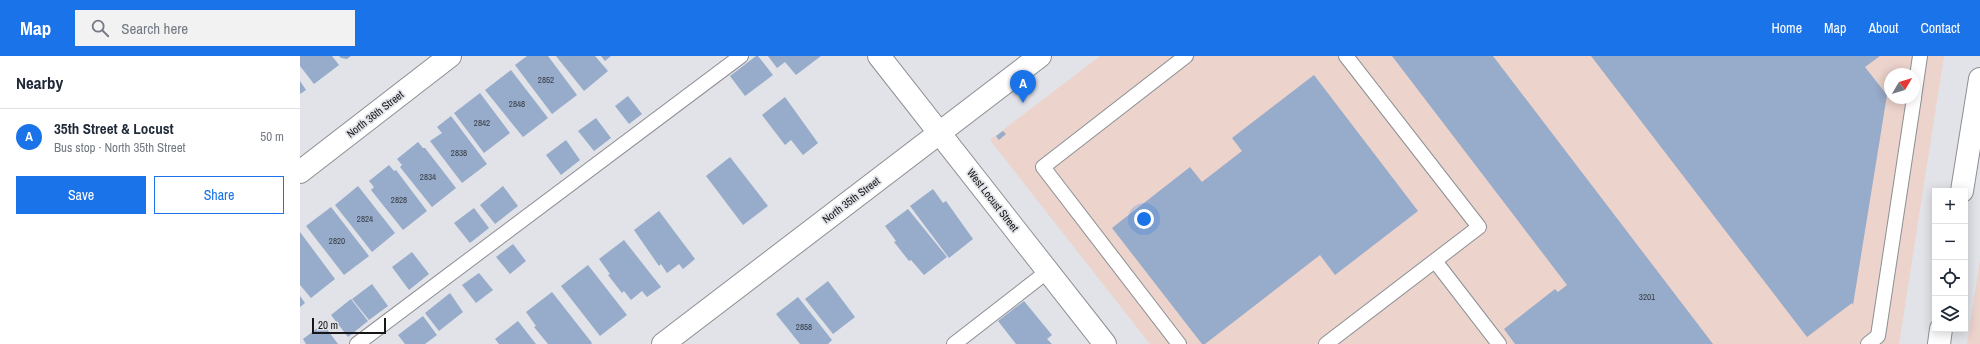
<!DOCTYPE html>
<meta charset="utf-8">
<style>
body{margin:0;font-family:"Archivo Narrow",sans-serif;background:#f2f2f3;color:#1f2937}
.controls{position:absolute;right:12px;bottom:12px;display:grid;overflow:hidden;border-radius:0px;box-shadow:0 2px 10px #0003}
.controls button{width:36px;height:36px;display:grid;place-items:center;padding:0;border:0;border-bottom:1px solid #e0e1e3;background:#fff;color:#1f2937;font:20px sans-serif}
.compass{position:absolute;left:1584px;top:12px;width:36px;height:36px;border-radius:50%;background:#fff;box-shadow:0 2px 10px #0003;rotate:52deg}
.scale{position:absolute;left:12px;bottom:10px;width:74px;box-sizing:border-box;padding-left:4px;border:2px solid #161719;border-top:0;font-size:11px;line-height:14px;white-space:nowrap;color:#161719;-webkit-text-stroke:3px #e1e3e8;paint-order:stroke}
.you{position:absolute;left:844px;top:163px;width:14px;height:14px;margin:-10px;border:3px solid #fff;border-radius:50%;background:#1a73e8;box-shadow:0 0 0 6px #1a73e833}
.badge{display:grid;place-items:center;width:26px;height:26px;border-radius:50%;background:#1a73e8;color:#fff;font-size:13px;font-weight:700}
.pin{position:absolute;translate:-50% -33px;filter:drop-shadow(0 1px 2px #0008)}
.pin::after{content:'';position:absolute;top:21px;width:14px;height:12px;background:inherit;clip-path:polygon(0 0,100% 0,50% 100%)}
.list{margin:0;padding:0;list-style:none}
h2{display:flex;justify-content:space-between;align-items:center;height:52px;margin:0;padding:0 16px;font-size:17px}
h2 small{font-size:13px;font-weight:400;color:#747a83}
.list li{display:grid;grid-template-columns:26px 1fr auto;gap:12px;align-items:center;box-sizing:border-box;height:56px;padding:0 16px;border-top:1px solid #e0e1e3}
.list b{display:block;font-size:15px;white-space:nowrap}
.list p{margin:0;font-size:13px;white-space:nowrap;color:#747a83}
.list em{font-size:13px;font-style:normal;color:#747a83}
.actions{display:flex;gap:8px;padding:12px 16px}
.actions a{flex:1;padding:9px 0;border:1px solid #1a73e8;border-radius:0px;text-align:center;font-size:14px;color:#1a73e8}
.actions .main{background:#1a73e8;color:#fff}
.icon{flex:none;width:22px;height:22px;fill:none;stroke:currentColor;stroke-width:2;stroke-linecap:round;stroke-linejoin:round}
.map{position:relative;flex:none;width:1680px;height:288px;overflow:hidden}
header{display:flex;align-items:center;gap:24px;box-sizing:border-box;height:56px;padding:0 20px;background:#1a73e8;color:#fff}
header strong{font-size:19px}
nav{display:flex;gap:22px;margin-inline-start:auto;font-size:14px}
.search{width:280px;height:36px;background:#f2f2f3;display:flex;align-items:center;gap:10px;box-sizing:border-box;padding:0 14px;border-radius:0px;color:#747a83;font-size:15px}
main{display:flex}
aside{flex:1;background:#fff}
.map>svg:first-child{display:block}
.industrial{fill:#ecd3cc;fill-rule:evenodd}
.building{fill:#97abca}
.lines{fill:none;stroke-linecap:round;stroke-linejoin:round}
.lane-casing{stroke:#8c8f93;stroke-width:16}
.street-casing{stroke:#8c8f93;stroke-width:24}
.secondary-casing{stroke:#8c8f93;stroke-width:24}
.primary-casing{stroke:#8c8f93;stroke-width:24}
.lane{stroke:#fff;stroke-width:14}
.street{stroke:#fff;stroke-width:22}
.secondary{stroke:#fff;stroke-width:22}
.primary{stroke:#fff;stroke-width:22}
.labels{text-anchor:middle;stroke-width:3.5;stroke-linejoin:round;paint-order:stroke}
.number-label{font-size:9px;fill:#363c45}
.street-label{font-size:11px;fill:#161719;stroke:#e1e3e8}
</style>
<header>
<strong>Map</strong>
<div class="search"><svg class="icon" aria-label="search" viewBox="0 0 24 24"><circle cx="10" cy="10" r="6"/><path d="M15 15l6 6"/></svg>Search here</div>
<nav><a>Home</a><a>Map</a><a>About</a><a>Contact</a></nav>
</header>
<main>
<aside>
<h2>Nearby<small></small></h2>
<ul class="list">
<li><span class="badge">A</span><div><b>35th Street &amp; Locust</b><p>Bus stop · North 35th Street</p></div><em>50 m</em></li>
</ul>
<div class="actions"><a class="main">Save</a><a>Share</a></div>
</aside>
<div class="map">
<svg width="1680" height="288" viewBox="0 0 1680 288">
<rect width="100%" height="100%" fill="#e1e3e8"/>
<g class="industrial">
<path d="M800,0H1644L1599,288H850L690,84ZM1590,18H1614V42H1590Z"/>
<path d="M1680,204V288H1667Z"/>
</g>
<g class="building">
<path d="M0,0H32L39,9L14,28L0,10Z"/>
<path d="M39,0H51L47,3L41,2Z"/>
<path d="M227,0H248L277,39L252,58L215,9Z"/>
<path d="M256,0H295L308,15L284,35Z"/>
<path d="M301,0H311L305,5Z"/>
<path d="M456,0H458L473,19L445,40L430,20Z"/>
<path d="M468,0H521L496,19L485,6L477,12Z"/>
<path d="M1092,0H1193L1413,288H1215L1204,273L1255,233L1258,236L1267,229Z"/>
<path d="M1291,0H1580L1565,11L1587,39L1553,249L1552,247L1507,281Z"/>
<path d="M211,14L248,62L223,81L185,34Z"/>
<path d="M1014,19L1118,155L1035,219L1020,199L905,288H902L812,172L890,111L902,126L942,95L932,82Z"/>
<path d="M0,25L6,34L0,38Z"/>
<path d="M180,37L210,77L184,97L154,57Z"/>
<path d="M328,40L342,58L329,68L315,50Z"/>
<path d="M485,41L518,87L503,99L491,84L485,89L462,59Z"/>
<path d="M151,60L187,108L162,127L130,85L142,77L137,71Z"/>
<path d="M296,62L311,82L294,95L278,75Z"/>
<path d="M703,75L706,78L699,84L696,80Z"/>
<path d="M266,84L280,104L261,119L246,99Z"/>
<path d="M118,86L123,92H125L156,132L132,151L100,111L102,109L97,103Z"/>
<path d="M430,101L468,150L443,169L406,120Z"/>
<path d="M89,109L94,115L96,114L127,155L103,174L71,134L74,131L69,125Z"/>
<path d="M58,130L95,177L72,196L35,149Z"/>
<path d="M203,130L218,150L195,168L180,149Z"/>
<path d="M633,133L643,147L646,145L673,183L649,202L610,150Z"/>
<path d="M31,151L69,200L44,219L6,170Z"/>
<path d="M174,152L189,172L170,187L154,167Z"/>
<path d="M608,153L647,201L624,219L611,204L609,205L594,186L596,185L585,170Z"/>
<path d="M359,155L395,203L383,213L379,208L367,217L361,208L359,210L334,174Z"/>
<path d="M0,176L35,223L11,242L0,229Z"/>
<path d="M324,184L361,231L347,241L342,235L331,244L324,235L322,237L308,219L310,218L299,203Z"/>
<path d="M213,188L226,205L210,218L196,201Z"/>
<path d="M112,196L129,218L109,234L92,211Z"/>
<path d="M288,209L327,259L300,280L261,230Z"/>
<path d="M179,217L193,234L176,247L162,229Z"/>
<path d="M528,225L555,261L533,278L505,243Z"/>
<path d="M72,228L88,250L69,264L52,243Z"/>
<path d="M252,236L292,287L291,288H248L234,271L236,270L226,256Z"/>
<path d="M150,237L163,256L139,275L125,257Z"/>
<path d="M0,240L5,247L0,251Z"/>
<path d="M498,241L532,284L528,288H500L476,258Z"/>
<path d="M51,243L68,265L48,281L31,259Z"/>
<path d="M724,245L752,279L747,283L752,288H716L698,265Z"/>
<path d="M123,260L137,279L125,288H105L98,279Z"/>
<path d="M218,265L236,288H199L195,283Z"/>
<path d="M23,268L38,288H6L3,283Z"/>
</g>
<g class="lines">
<defs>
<g id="lane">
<path d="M1614,41L1620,0"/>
<path d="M1135,205L1199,288"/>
<path d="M57,288L441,0"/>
<path d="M654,288L748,215"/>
<path d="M879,288L743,111L886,0"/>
<path d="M1026,288L1179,171L1046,0"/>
<path d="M1568,288L1578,280L1614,42"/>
</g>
<path id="street" d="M0,116L150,0"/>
<g id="secondary">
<path d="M579,0L805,288"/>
<path d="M363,288L740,0"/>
</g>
<g id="primary">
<path d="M1662,135L1680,23"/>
<path d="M1639,288L1641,273"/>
</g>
</defs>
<use href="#lane" class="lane-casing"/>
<use href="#street" class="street-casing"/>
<use href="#secondary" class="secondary-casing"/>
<use href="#primary" class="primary-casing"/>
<use href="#lane" class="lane"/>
<use href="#street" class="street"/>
<use href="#secondary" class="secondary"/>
<use href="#primary" class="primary"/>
</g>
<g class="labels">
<g class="number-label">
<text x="246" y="27">2852</text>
<text x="217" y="51">2848</text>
<text x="182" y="70">2842</text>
<text x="159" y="100">2838</text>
<text x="128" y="124">2834</text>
<text x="99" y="147">2828</text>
<text x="65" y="166">2824</text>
<text x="37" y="188">2820</text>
<text x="1347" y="244">3201</text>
<text x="504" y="274">2858</text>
</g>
<g class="street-label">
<text transform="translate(75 58) rotate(-38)" y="4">North 36th Street</text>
<text transform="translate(551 144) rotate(-37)" y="4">North 35th Street</text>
<text transform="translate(693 144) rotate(52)" y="4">West Locust Street</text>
</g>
</g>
</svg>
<div class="controls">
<button>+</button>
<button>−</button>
<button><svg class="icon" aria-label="locate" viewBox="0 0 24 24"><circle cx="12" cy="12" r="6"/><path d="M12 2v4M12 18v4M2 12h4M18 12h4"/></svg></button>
<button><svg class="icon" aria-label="layers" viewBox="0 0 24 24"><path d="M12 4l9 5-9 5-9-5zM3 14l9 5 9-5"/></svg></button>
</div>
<svg class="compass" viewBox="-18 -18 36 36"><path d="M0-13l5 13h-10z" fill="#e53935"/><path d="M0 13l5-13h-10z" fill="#747a83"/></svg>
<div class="scale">20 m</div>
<div class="you"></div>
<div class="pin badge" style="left:723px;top:47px">A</div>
</div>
</main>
